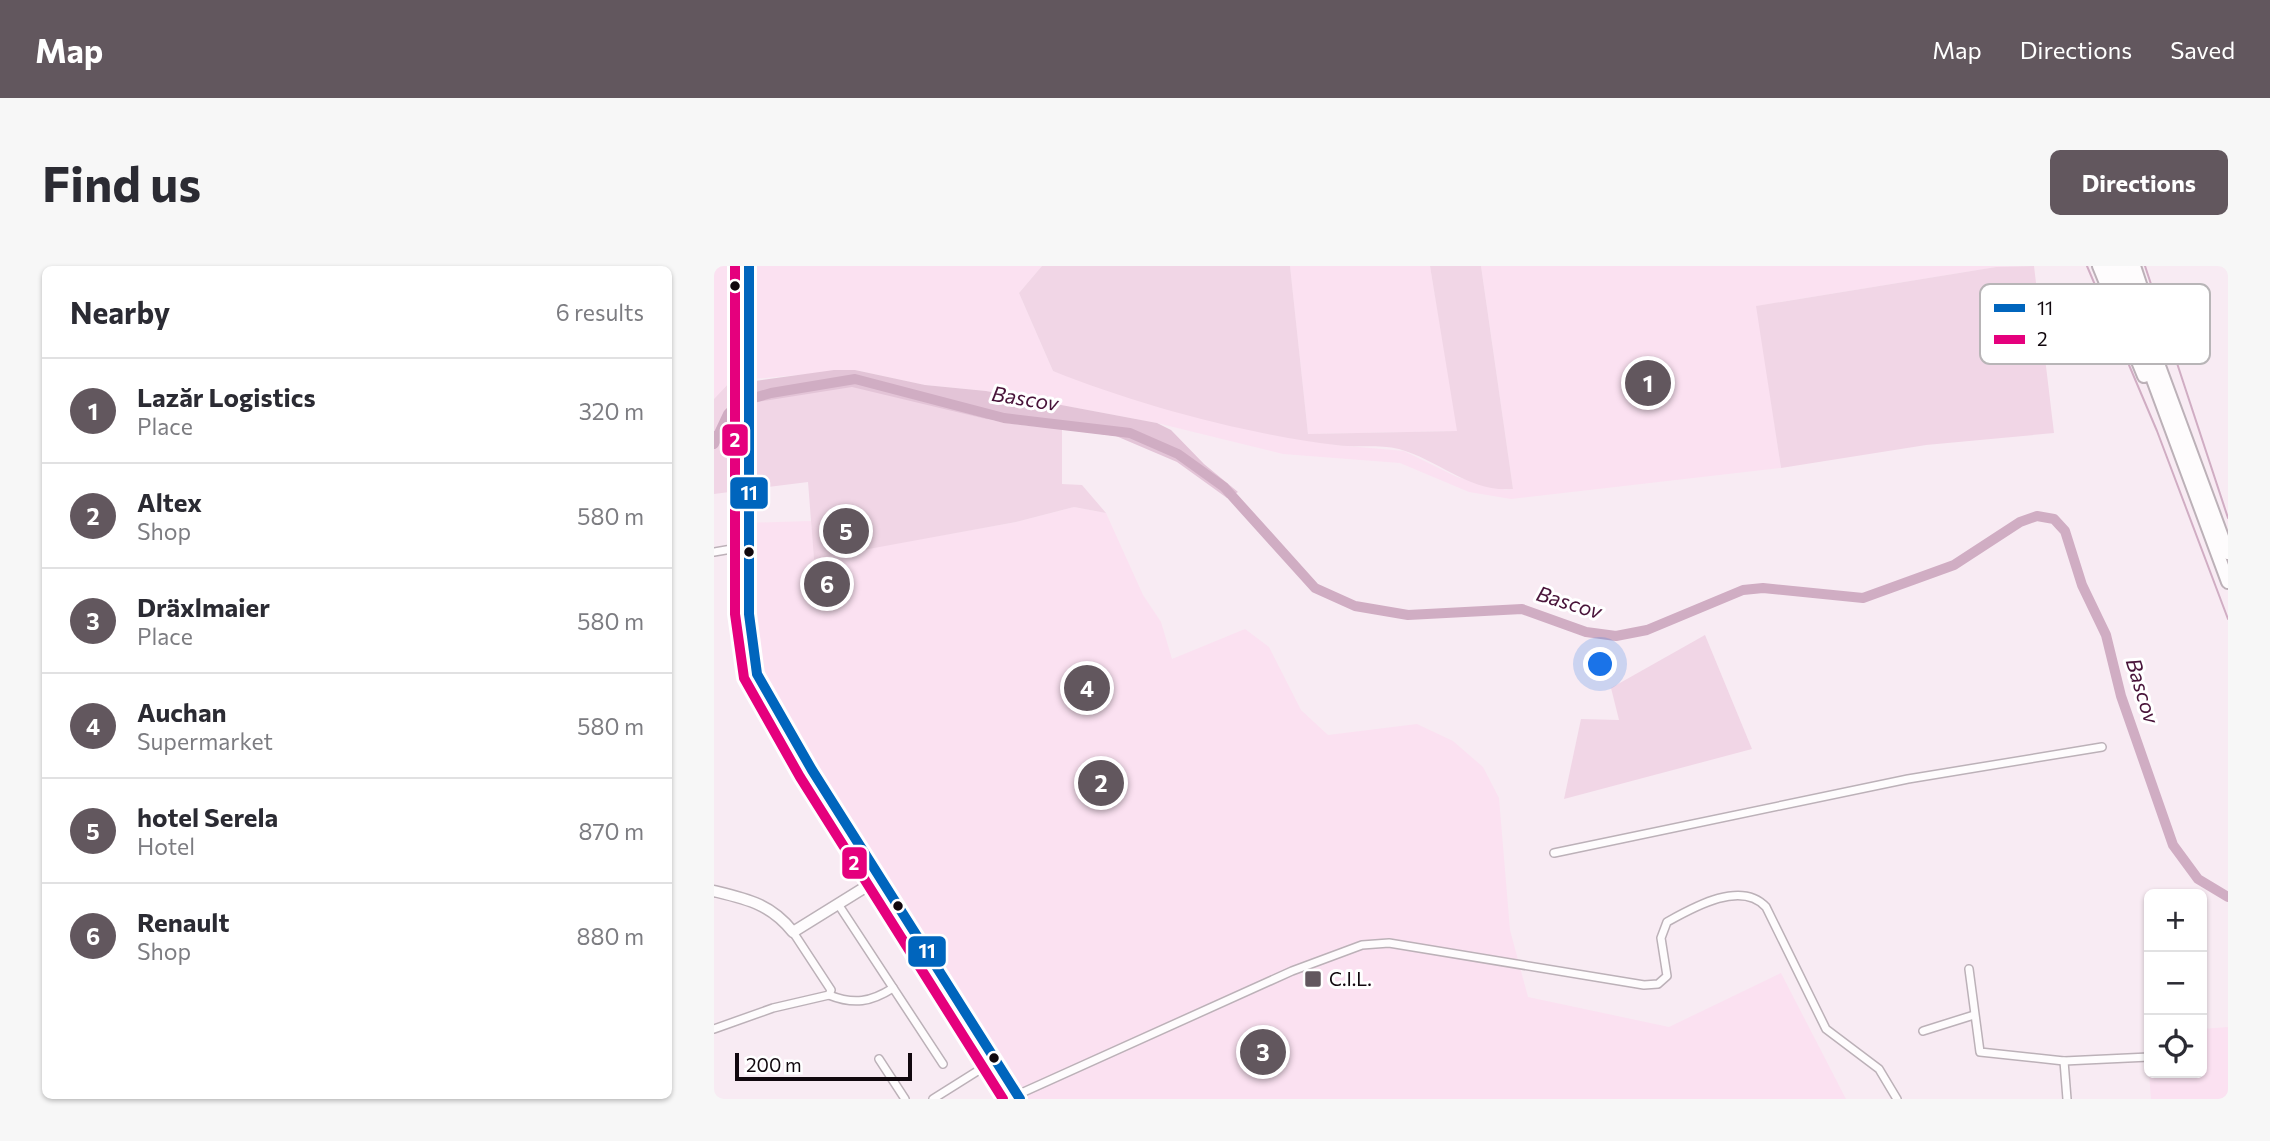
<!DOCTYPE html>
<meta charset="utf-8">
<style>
body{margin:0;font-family:Commissioner,sans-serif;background:#f7f7f7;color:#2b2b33}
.controls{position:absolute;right:21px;bottom:21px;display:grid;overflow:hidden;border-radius:10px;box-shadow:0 2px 5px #0004}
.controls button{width:63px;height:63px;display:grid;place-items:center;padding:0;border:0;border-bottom:2px solid #e1e1e2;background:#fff;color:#2b2b33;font:35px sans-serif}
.scale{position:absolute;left:21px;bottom:18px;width:177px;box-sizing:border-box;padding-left:7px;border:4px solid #11080e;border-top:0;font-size:19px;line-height:24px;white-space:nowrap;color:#11080e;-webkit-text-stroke:5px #fff;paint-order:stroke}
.you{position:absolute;left:887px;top:399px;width:24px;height:24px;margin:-18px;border:5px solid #fff;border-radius:50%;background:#1a73e8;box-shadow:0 0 0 10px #1a73e833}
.badge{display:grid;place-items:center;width:46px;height:46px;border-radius:50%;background:#62575e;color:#fff;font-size:23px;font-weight:700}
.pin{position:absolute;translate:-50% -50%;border:4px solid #fff;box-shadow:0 2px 7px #0006}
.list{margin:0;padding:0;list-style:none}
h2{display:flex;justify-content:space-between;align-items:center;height:91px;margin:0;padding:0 28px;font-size:30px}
h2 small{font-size:23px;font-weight:400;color:#7c7c81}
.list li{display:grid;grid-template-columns:46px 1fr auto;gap:21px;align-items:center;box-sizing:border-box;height:105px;padding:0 28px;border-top:2px solid #e1e1e2}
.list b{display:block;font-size:26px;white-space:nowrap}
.list p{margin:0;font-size:23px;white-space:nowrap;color:#7c7c81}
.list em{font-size:23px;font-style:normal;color:#7c7c81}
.icon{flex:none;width:38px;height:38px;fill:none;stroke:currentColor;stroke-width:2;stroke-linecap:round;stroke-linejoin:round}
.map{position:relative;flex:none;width:1514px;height:833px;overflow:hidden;border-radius:10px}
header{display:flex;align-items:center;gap:42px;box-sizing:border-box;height:98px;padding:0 35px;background:#62575e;color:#fff}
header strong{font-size:33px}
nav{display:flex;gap:38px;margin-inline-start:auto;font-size:24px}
.intro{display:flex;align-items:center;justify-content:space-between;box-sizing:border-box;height:168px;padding:0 42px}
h1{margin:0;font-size:49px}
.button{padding:18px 32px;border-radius:10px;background:#62575e;color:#fff;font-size:24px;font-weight:700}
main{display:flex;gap:42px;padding:0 42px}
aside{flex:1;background:#fff;border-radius:10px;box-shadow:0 2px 5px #0004}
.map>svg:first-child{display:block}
.built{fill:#fbe1f1}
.green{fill:#f1d6e6}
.forest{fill:#e3c4d7}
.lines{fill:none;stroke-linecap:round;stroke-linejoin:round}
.stream{stroke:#d0adc3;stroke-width:2}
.river{stroke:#d0adc3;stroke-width:10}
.street-casing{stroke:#bcb1b8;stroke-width:10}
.secondary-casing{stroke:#bcb1b8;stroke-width:13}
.primary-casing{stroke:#bcb1b8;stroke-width:14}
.highway-casing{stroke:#bcb1b8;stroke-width:16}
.street{stroke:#fefcfd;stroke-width:7}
.secondary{stroke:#fefcfd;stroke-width:10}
.primary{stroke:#fefcfd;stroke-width:10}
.highway{stroke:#fefcfd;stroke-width:12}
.bus-1-casing{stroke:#fff;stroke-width:16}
.bus-2-casing{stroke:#fff;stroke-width:16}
.bus-1{stroke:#0065bd;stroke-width:10}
.bus-2{stroke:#e5007d;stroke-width:10}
.bus-dot{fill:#11080e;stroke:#fff;stroke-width:2.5}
.poi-dot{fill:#62575e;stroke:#fff;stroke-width:2.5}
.labels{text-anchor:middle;stroke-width:6;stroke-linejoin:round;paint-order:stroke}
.poi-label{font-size:19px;fill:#11080e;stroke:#fff;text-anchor:start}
.water-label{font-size:21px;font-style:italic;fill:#481339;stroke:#fff}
.key{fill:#fff;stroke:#b8b5b7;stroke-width:2}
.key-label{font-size:19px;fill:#11080e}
.line-badge{stroke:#fff;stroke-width:2.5}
.badge-label{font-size:19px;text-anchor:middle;font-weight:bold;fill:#fff}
</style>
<header>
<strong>Map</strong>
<nav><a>Map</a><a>Directions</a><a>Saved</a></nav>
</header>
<div class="intro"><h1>Find us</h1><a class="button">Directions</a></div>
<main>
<aside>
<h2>Nearby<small>6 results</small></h2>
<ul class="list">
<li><span class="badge">1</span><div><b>Lazăr Logistics</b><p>Place</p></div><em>320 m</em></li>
<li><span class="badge">2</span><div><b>Altex</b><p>Shop</p></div><em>580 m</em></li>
<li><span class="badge">3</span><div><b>Dräxlmaier</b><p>Place</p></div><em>580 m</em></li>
<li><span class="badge">4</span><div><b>Auchan</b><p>Supermarket</p></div><em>580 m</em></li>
<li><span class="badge">5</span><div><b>hotel Serela</b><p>Hotel</p></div><em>870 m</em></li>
<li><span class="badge">6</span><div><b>Renault</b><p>Shop</p></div><em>880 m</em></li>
</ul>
</aside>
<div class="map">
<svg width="1514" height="833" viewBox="0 0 1514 833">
<rect width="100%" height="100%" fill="#f8ebf3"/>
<g class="built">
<path d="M0,0H328L305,27L339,105L450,142L546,164L622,179L690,185L743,211L792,224L799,223L767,0H1323L1282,1L1043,40L1067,202L797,233L755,226L686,197L569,188L443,157L272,125L211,119L141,104L17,115L0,133Z"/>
<path d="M576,0H716L744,165L594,168Z"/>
<path d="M360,241L392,247L429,329L447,356L458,393L531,363L555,381L587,444L614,469L703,458L739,475L769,501L785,532L796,664L814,731L955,761L1067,707L1132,833H302L98,529L43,441L25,389L27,257L97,255L100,292L302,256Z"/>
<path d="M1514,761V833H1437L1435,807H1488V763Z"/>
</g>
<g class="green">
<path d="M328,0H576L594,168L743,165L716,0H767L799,223C756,227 725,194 685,183C665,178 643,182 622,179C531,168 424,139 339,105L305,27Z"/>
<path d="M1320,0L1340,167L1212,179L1067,202L1042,40L1282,1Z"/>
<path d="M17,115H41L44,136C68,132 119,118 141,121C210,130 277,164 348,161V218L368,219L392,247L360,241L302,256L100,293L94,216L0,228V133Z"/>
<path d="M991,369L1038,483L850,533L867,453L905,454L897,422Z"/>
</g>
<path class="forest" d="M120,104H141L211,119L272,125L443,157L457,164L490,198L524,226L513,232L463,196L402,170L272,153L138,121L44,136L41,115Z"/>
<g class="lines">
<g class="stream">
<path d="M1373,0L1443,165L1514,353"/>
<path d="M1431,0L1514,252"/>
<path d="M0,166L5,168"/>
</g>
<path class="river" d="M0,178L14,148L26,136L57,127L141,113L290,152L416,167L464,188L510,221L601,322L641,340L694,349L808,343L872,366L902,370L933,364L1029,324L1049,322L1149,332L1240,299L1306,256L1323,250L1340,253L1351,265L1368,319L1392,369L1407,430L1459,579L1484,613L1514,631"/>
<defs>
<g id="street">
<path d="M0,286L35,280"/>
<path d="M840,587L1194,513L1388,481"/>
<path d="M124,638L229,798"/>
<path d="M1255,703L1266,786L1350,795L1435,791"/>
<path d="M115,729C140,739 157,736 179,722"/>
<path d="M0,763L59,742L115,729L117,724L79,666"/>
<path d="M1209,765L1260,749"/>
<path d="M165,793L191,833"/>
<path d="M1350,795L1353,833"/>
<path d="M303,829L578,705L648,679L675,677L930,719L944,718L953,710L947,672L953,656C980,641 1027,614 1052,641L1112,763L1165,803L1183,833"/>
<path d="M219,833L281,794"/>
</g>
<path id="secondary" d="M0,625C33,633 57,638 79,666L166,612"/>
<path id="primary" d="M35,0V348L43,408L98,504L306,833"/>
<g id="highway">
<path d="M1385,0L1430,110"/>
<path d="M1397,0L1514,316"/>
<path d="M1408,0L1514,287"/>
<path d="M1420,0L1448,85"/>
</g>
</defs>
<use href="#street" class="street-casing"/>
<use href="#secondary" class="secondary-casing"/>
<use href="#primary" class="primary-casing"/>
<use href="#highway" class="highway-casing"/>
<use href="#street" class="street"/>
<use href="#secondary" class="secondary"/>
<use href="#primary" class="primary"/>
<use href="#highway" class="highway"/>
<defs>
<path id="bus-1" d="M35,0V348L43,408L98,504L306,833"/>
<path id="bus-2" d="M21,0V348L30,412L86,511L289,833"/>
</defs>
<use href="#bus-1" class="bus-1-casing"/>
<use href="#bus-2" class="bus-2-casing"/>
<use href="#bus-1" class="bus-1"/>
<use href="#bus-2" class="bus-2"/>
</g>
<g class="bus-dot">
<circle cx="21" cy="20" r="6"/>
<circle cx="35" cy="286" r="6"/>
<circle cx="184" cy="640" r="6"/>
<circle cx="280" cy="792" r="6"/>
</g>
<rect class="poi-dot" x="590" y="704" width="18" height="18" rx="3.5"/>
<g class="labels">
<g class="poi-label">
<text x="615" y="720">C.I.L.</text>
</g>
<g class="water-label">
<text transform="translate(311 133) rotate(9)" y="7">Bascov</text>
<text transform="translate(855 337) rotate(17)" y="7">Bascov</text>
<text transform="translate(1428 425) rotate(73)" y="7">Bascov</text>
</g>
</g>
<rect x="1266" y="18" width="230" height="80" rx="10" class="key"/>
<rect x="1280" y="38" width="31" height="8" fill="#0065bd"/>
<rect x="1280" y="69" width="31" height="9" fill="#e5007d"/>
<g class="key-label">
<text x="1323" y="49">11</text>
<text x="1323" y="80">2</text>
</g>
<g class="line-badge">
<rect x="7" y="157" width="28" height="34" rx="7" fill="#e5007d"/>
<rect x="15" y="210" width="40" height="34" rx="7" fill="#0065bd"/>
<rect x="127" y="580" width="27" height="34" rx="7" fill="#e5007d"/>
<rect x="193" y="669" width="40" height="33" rx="7" fill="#0065bd"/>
</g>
<g class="badge-label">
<text x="21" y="181">2</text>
<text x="35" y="234">11</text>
<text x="140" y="604">2</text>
<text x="213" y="692">11</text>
</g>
</svg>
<div class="controls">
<button>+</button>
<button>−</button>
<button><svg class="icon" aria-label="locate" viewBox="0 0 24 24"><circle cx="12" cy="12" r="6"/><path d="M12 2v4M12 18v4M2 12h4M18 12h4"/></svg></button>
</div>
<div class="scale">200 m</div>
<div class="you"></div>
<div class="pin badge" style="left:934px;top:117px">1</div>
<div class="pin badge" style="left:387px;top:517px">2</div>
<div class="pin badge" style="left:549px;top:786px">3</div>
<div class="pin badge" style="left:373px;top:422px">4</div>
<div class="pin badge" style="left:132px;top:265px">5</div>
<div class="pin badge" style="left:113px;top:318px">6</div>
</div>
</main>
